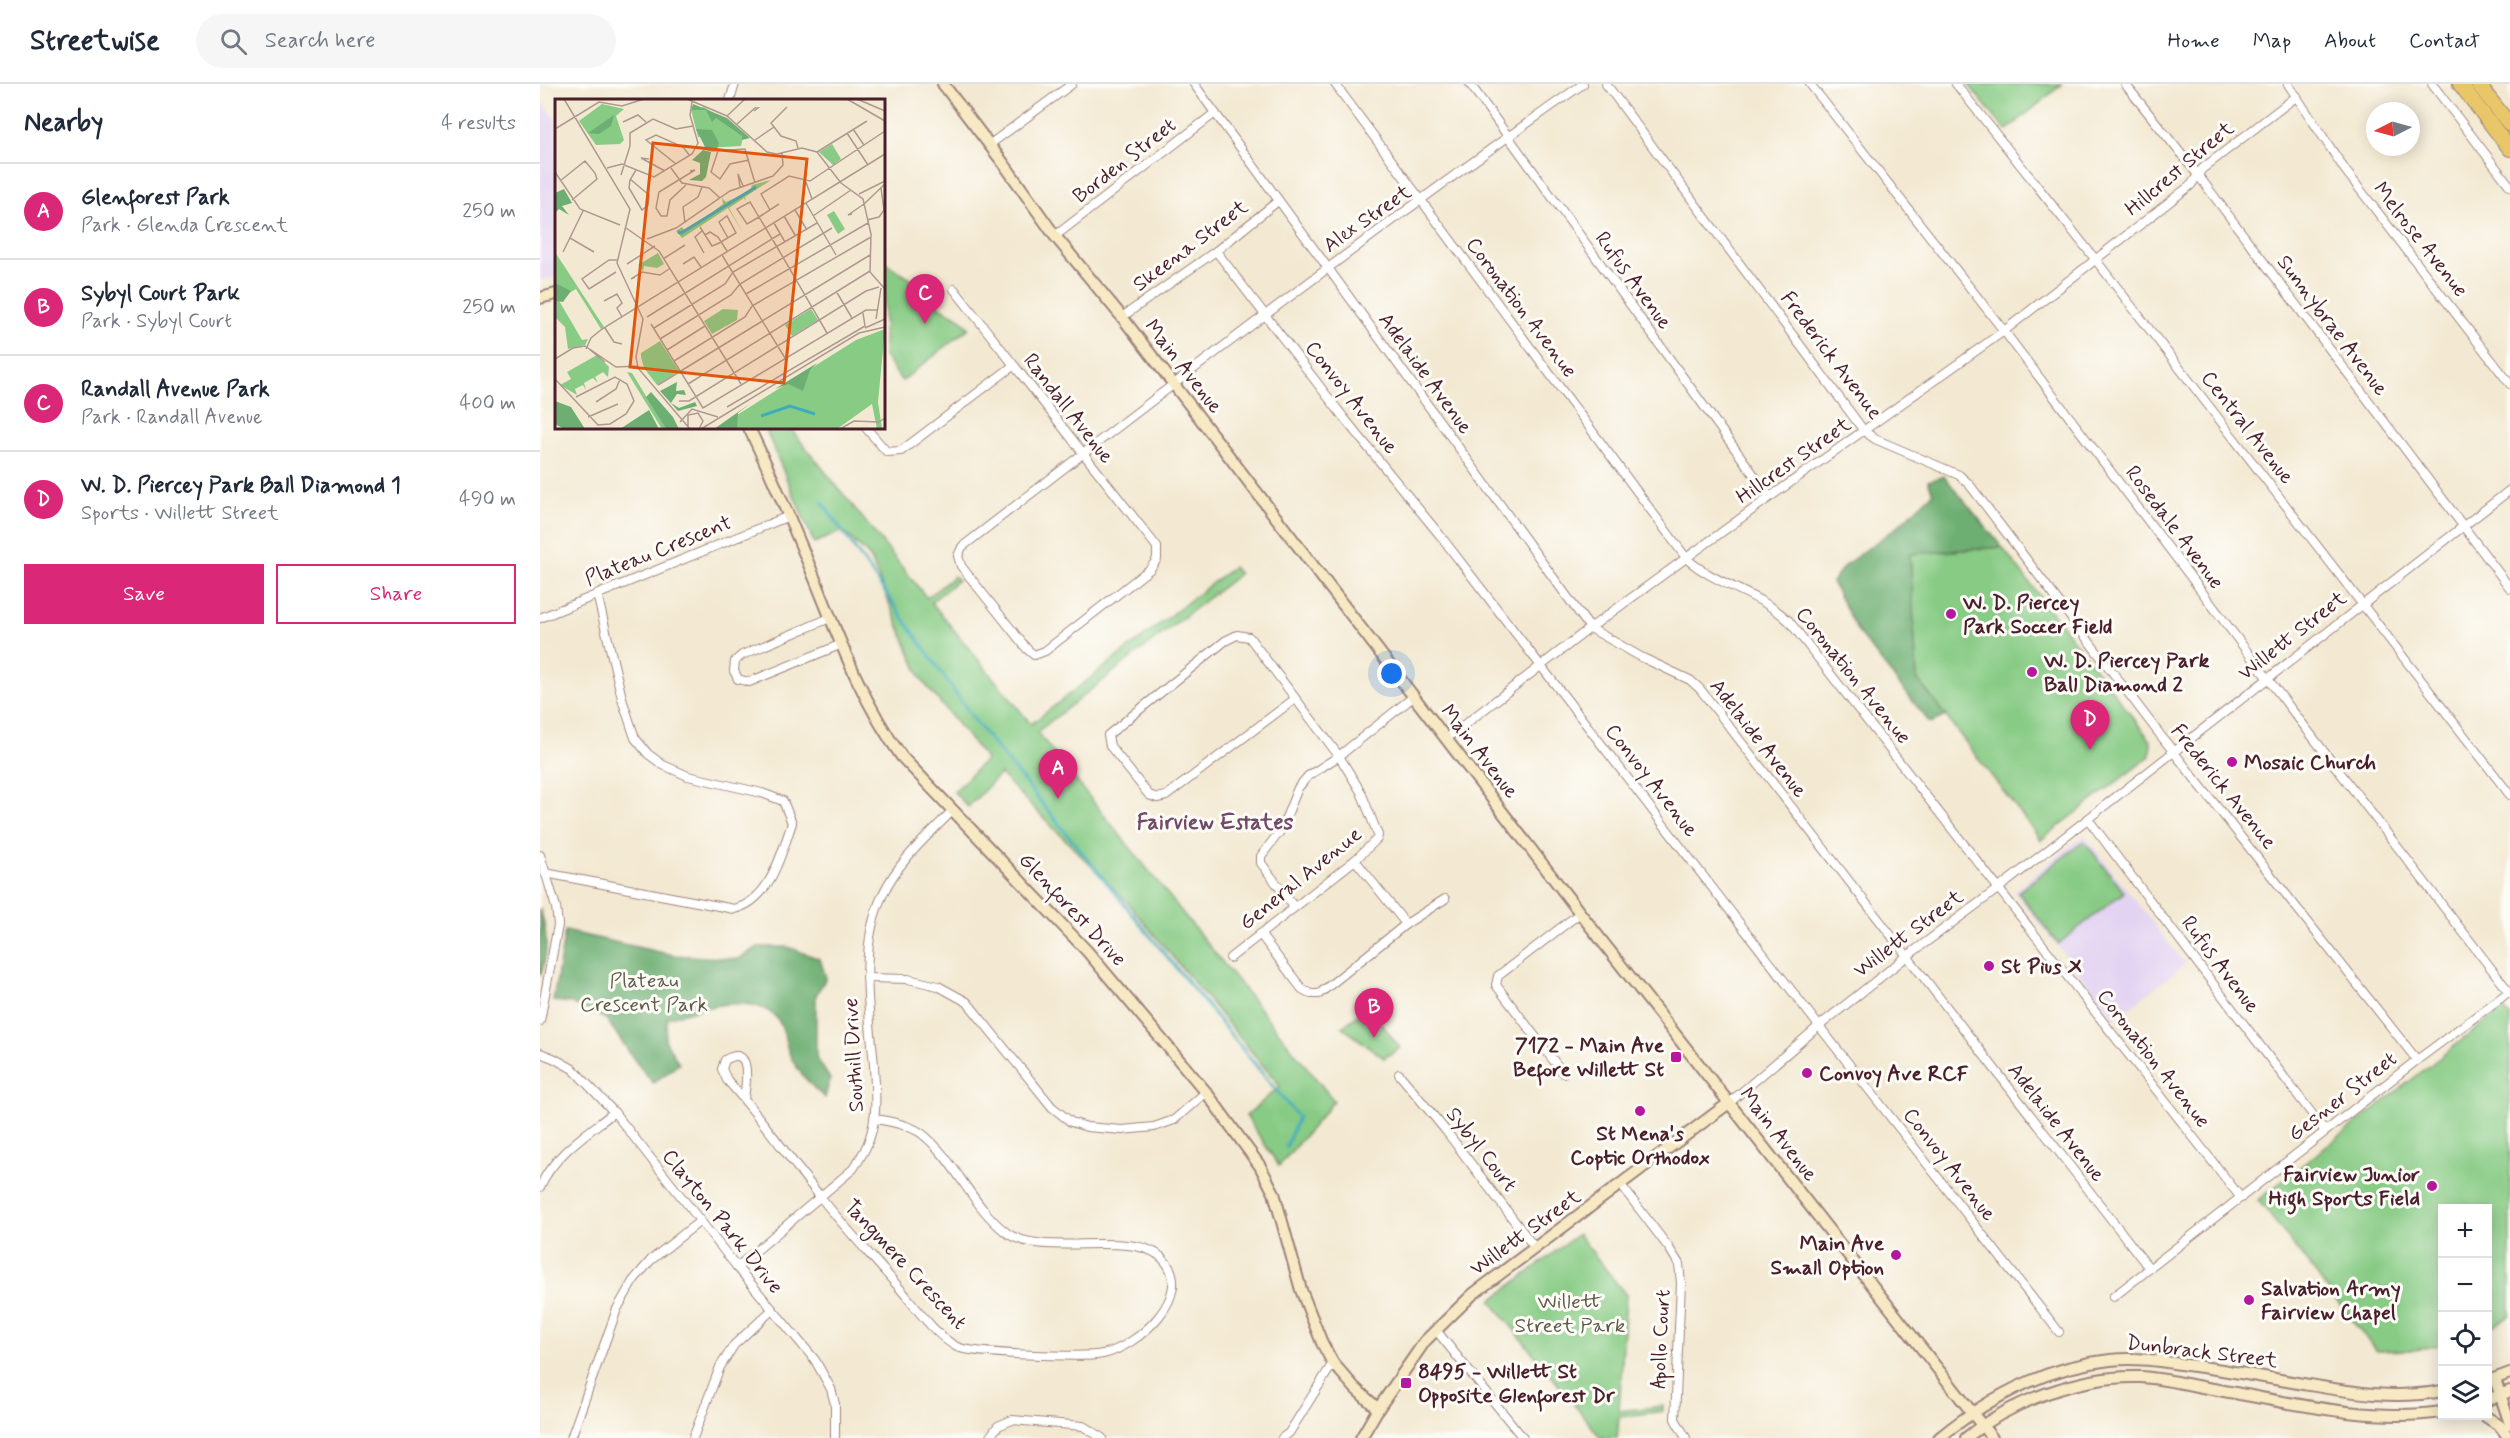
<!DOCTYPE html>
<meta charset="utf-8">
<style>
body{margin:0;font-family:Mynerve,sans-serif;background:#f6f6f7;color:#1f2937}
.controls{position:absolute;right:18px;bottom:18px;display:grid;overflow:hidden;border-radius:0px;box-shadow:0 3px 15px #0003}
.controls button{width:54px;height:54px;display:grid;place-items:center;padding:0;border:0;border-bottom:2px solid #e0e1e3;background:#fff;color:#1f2937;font:30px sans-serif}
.compass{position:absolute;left:1826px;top:18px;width:54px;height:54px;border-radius:50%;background:#fff;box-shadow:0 3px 15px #0003;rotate:264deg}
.you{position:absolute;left:852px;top:590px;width:21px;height:21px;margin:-15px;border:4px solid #fff;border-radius:50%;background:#1a73e8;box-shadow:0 0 0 9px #1a73e833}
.badge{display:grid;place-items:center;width:39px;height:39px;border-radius:50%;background:#db2777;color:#fff;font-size:20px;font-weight:700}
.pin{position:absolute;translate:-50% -50px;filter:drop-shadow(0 2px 3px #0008)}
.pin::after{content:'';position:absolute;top:32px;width:21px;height:18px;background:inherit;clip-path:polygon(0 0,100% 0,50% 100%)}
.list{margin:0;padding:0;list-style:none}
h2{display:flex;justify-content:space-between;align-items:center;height:78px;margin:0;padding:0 24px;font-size:26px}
h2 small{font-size:20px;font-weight:400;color:#747a83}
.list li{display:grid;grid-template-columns:39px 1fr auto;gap:18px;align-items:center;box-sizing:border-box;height:96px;padding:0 24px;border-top:2px solid #e0e1e3}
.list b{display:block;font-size:22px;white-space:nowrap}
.list p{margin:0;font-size:20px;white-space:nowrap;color:#747a83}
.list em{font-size:20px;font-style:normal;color:#747a83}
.actions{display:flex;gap:12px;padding:18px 24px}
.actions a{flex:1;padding:14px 0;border:2px solid #db2777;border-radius:0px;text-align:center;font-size:21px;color:#db2777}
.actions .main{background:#db2777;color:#fff}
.icon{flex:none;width:33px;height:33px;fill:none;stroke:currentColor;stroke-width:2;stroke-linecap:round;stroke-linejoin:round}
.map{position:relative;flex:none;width:1970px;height:1354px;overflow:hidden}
header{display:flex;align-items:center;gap:36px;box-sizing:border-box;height:84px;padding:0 30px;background:#fff;border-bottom:2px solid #e0e1e3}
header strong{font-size:28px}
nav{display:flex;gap:33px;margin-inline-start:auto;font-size:21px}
.search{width:420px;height:54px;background:#f6f6f7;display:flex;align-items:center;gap:15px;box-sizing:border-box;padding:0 21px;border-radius:33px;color:#747a83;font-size:22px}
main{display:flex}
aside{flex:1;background:#fff}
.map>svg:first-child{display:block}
.built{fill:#e3d3f2}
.green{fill:#87cb84;stroke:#687558;stroke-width:1.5}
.forest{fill:#6daf72;stroke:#5c674e;stroke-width:1.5}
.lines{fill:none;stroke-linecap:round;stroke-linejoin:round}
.stream{stroke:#3facbe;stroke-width:3}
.street-casing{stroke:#9e847e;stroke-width:10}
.secondary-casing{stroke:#9e847e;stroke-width:14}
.highway-casing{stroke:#9e847e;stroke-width:16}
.street{stroke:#fff;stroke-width:8}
.secondary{stroke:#f6e9c3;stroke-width:10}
.highway{stroke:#e9c769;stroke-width:14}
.poi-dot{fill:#b5179e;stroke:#fdfcf7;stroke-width:2}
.labels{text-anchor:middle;stroke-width:6;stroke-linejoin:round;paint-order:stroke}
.street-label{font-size:21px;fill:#4a1f2b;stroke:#fdfcf7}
.poi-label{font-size:21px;font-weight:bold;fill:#4a1f2b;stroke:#fdfcf7;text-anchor:start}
.park-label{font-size:21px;fill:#5f5b4a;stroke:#fdfcf7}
.neighbourhood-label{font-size:22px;font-weight:bold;fill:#724a69;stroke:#fdfcf7}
.inset-river{fill:none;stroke:#3facbe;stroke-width:3}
.inset-road{fill:none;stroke:#af988f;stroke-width:1.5}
.view{fill:#e0560e;fill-opacity:0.15;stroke:#e0560e;stroke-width:3}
.inset-edge{fill:none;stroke:#4a1f2b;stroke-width:3}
</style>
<header>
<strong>Streetwise</strong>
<div class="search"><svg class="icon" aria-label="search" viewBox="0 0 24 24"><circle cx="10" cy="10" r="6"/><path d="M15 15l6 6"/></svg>Search here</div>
<nav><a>Home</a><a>Map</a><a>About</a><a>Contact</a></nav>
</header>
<main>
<aside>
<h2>Nearby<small>4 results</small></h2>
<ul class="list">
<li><span class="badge">A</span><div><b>Glenforest Park</b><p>Park · Glenda Crescent</p></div><em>250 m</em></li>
<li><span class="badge">B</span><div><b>Sybyl Court Park</b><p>Park · Sybyl Court</p></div><em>250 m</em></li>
<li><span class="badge">C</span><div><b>Randall Avenue Park</b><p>Park · Randall Avenue</p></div><em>400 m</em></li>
<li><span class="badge">D</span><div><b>W. D. Piercey Park Ball Diamond 1</b><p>Sports · Willett Street</p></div><em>490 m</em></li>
</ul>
<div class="actions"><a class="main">Save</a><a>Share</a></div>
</aside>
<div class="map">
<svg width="1970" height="1354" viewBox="0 0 1970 1354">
<rect width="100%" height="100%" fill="#fdfcf7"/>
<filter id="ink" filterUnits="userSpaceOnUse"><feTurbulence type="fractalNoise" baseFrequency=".0167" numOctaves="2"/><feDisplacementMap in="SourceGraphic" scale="12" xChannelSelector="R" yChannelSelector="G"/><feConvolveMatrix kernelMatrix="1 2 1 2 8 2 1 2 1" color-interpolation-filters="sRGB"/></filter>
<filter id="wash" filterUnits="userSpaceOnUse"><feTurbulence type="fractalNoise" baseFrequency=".008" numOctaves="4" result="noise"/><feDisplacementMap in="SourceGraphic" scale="24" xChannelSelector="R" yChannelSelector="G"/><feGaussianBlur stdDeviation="1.35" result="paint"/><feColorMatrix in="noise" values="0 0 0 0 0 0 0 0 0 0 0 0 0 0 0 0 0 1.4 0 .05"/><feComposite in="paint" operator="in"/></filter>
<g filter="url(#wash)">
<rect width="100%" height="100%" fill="#f3e9d2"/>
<g class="built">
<path d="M0,16L16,36V194L10,195H0Z"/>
<path d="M1544,751L1645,880L1575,935L1474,807Z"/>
</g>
<g class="green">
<path d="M1428,0H1522L1466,47Z"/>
<path d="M344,178L392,209L399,223L419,233L429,244L362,297L344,273Z"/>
<path d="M225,344H250L387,514L414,492L418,496L391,518L491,640L693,483L699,490L497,648L794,1017L739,1082L706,1032L740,1002L587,818L460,690L428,723L414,708L446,675L381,595L330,473L303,447L274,459Z"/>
<path d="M1462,463L1611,657L1610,672L1501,756L1377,595L1370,470Z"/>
<path d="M1544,757L1584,808L1518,860L1478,808Z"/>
<path d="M829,923L860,964L844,974L802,943Z"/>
<path d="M1963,924L1970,933V1232L1948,1245V1124H1902V1261L1875,1266L1836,1267L1718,1116Z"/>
<path d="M1038,1150L1086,1211L1079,1327L1123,1322V1327L1079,1333L1077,1354H1061L951,1217Z"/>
</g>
<g class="forest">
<path d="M1404,392L1462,463L1370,470L1377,595L1406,632L1390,639L1318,548L1292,498L1304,482L1358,442L1393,409L1388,397Z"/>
<path d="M0,825C7,845 9,873 0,892Z"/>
<path d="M25,847L133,871L198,875L218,863H248L280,875L286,894L276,911V973L290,995L285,1014C271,1002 258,989 250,971C245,961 245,945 238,936C215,906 158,925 127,934L125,956L139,980L113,999L96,978L66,935L32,919L13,917Z"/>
</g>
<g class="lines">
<path class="stream" d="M282,418L438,641L758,1033L746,1063"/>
</g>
</g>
<g filter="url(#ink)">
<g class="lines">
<defs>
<g id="street">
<path d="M654,0L1050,544L1101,573L1150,596L1160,605L1609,1184"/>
<path d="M795,0L1147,475C1178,502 1218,508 1249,537L1701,1114"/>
<path d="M930,0L1230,413"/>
<path d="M1066,0L1324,347L1335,355L1419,391L1429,400L1621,652L1877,976"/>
<path d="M1270,0L1464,247L1728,595L1970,909"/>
<path d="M1416,0L1555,175L1970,711"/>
<path d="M1585,0L1658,91L1970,504"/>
<path d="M1748,0L1805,86L1970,300"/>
<path d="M1892,0L1970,102"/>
<path d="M190,16L195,0"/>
<path d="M449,61L532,0"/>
<path d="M515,152L675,29"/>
<path d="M676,167L804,334L899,450L1279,942L1519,1248"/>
<path d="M414,205L617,463V475L610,485L505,567L494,571L487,565L421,482L418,472L422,463C626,305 831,148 1043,0"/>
<path d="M582,233L676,167L738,117"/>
<path d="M326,344L347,368L361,367L473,282"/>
<path d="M0,534L249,432"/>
<path d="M290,534L202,571L195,577L194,587L198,595L209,598L302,560"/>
<path d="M907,654L1050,544L1230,413L1464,247L1651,101L1662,85L1757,12"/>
<path d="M1548,735L1785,1047"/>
<path d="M0,771L16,823L18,841L0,937"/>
<path d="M815,776L866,840"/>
<path d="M5,789L194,825C230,817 241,771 252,739L243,717L222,709L148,692L123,681L108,670L95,654L83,618L57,510"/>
<path d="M754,823L721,779V772L741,746L758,704L768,692L799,672L873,613"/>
<path d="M720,850L762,905L771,910H779L866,840L905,815"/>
<path d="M690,874L815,776L837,755L838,751L821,708L799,672L709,553L697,551L685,557L568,651L570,662L609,711L617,714L626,712L755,615"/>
<path d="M327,894L368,895L398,902L427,918L512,1023L531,1038L547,1043L582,1046L614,1043L634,1036L666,1008"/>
<path d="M0,969L13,974L33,985L74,1028L197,1183L275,1276L291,1305L295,1320V1354"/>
<path d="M1023,989L956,901L958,892L1040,829"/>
<path d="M859,990L906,1047L995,1164"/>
<path d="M204,1015C206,1000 213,959 185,976L182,985L187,996C220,1032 248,1073 279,1111C303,1142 330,1170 356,1200C374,1220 393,1250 417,1263C432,1270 545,1274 563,1270C597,1263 657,1210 623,1175C594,1144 503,1175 467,1149C431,1122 416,1076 381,1049C367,1040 350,1037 334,1035"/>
<path d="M1189,1019L1279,942L1366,873L1459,804L1970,406"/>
<path d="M1081,1101L1129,1164L1139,1180L1141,1199L1135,1335L1146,1354"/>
<path d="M0,1103C14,1070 47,1050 74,1028"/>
<path d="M197,1183L313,1085C320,1075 327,1064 330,1053C338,1029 335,1005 334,981C329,925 318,862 343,810C359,776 388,752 413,726"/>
<path d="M1573,1213L1877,976L1970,907"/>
<path d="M896,1246L983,1354"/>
<path d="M31,1354L77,1225L93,1197L111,1176L160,1137"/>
<path d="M153,1354L180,1283L194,1261L232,1226"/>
<path d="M449,1354L458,1342L472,1336L543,1342L562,1354"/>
<path d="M742,1354L749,1349L793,1279"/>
</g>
<g id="secondary">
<path d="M403,0L464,80L515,152L582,233L1040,829L1452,1354"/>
<path d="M0,214L16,210"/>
<path d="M209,344C234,395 255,447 277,500C301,560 324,621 362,673L547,867L666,1008L720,1082L734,1109L761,1206L782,1259L793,1279L815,1304L838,1325"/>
<path d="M1955,1295L1970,1340"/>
<path d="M1948,1297L1970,1289"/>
<path d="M1948,1316L1970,1307"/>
<path d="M1945,1332L1960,1342L1969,1354"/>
<path d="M821,1354L838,1325L885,1257L933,1210L1189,1019"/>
<path d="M1399,1354C1449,1313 1505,1283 1570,1276C1596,1273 1621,1277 1647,1281C1686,1286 1724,1293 1763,1300C1810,1308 1855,1316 1902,1307"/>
<path d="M1426,1354C1471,1317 1541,1291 1600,1293C1622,1294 1645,1300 1667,1304C1745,1317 1824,1339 1902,1328"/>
</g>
<g id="highway">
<path d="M1920,0L1970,65"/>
<path d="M1938,0L1970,41"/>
</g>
</defs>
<use href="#street" class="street-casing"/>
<use href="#secondary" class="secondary-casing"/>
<use href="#highway" class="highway-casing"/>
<use href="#street" class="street"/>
<use href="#secondary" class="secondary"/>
<use href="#highway" class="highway"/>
</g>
</g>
<g class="poi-dot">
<circle cx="1411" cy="530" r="6"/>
<circle cx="1492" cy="588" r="6"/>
<circle cx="1692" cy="678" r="6"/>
<circle cx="1449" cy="882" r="6"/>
<rect x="1130" y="967" width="12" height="12" rx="3"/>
<circle cx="1267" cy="989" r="6"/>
<circle cx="1100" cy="1027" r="6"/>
<circle cx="1892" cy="1102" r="6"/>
<circle cx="1356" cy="1171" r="6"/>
<circle cx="1709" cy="1216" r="6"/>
<rect x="860" y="1293" width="12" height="12" rx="3"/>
</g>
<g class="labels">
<g class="street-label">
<text transform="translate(584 76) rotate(-38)" y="7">Borden Street</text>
<text transform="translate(1639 84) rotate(-40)" y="7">Hillcrest Street</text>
<text transform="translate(827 134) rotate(-35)" y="7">Alex Street</text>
<text transform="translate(1881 155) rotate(52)" y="7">Melrose Avenue</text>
<text transform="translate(650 161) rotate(-37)" y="7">Skeena Street</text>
<text transform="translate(1094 196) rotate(54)" y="7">Rufus Avenue</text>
<text transform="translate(982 223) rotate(53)" y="7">Coronation Avenue</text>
<text transform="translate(1793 241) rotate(53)" y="7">Sunnybrae Avenue</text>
<text transform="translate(1292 271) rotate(53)" y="7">Frederick Avenue</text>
<text transform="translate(644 282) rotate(52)" y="7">Main Avenue</text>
<text transform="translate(886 289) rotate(54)" y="7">Adelaide Avenue</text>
<text transform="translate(812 313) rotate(52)" y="7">Convoy Avenue</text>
<text transform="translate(529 324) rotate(52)" y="7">Randall Avenue</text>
<text transform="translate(1708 343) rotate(52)" y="7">Central Avenue</text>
<text transform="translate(1253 376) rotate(-35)" y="7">Hillcrest Street</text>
<text transform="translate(1635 443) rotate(53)" y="7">Rosedale Avenue</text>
<text transform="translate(118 466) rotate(-22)" y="7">Plateau Crescent</text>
<text transform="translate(1752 551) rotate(-38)" y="7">Willett Street</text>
<text transform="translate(1314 591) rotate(51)" y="7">Coronation Avenue</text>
<text transform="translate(1219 654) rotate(52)" y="7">Adelaide Avenue</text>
<text transform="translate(940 667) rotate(52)" y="7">Main Avenue</text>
<text transform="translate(1112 696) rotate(52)" y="7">Convoy Avenue</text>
<text transform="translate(1684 702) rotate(51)" y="7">Frederick Avenue</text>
<text transform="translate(760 794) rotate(-39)" y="7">General Avenue</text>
<text transform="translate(533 825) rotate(47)" y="7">Glenforest Drive</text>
<text transform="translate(1368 849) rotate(-37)" y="7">Willett Street</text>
<text transform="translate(1681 880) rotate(53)" y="7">Rufus Avenue</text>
<text transform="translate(313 971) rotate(-93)" y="7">Southill Drive</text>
<text transform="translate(1614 974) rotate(52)" y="7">Coronation Avenue</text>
<text transform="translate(1802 1012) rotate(-38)" y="7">Gesner Street</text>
<text transform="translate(1517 1038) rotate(52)" y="7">Adelaide Avenue</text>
<text transform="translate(1239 1050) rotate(52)" y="7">Main Avenue</text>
<text transform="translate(942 1065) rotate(52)" y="7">Sybyl Court</text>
<text transform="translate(1410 1080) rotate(52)" y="7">Convoy Avenue</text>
<text transform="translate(183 1137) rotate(51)" y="7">Clayton Park Drive</text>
<text transform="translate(985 1148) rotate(-36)" y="7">Willett Street</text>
<text transform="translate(366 1180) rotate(47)" y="7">Tangmere Crescent</text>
<text transform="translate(1120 1255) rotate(-87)" y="7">Apollo Court</text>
<text transform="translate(1662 1267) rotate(7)" y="7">Dunbrack Street</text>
</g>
<g class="poi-label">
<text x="1423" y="525">W. D. Piercey<tspan x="1423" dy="24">Park Soccer Field</tspan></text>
<text x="1504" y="583">W. D. Piercey Park<tspan x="1504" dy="24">Ball Diamond 2</tspan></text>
<text x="1704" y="685">Mosaic Church</text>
<text x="1461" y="889">St Pius X</text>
<text x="1124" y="968" text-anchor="end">7172 - Main Ave<tspan x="1124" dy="24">Before Willett St</tspan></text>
<text x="1279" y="996">Convoy Ave RCF</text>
<text x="1100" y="1056" text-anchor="middle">St Mena's<tspan x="1100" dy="24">Coptic Orthodox</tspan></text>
<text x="1880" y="1097" text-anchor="end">Fairview Junior<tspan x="1880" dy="24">High Sports Field</tspan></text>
<text x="1344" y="1166" text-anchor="end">Main Ave<tspan x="1344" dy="24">Small Option</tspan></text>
<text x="1721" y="1211">Salvation Army<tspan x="1721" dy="24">Fairview Chapel</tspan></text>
<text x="878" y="1294">8495 - Willett St<tspan x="878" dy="24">Opposite Glenforest Dr</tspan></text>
</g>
<g class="park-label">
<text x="104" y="903">Plateau<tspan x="104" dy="24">Crescent Park</tspan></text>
<text x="1030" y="1224">Willett<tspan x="1030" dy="24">Street Park</tspan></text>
</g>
<g class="neighbourhood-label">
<text x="675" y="745">Fairview Estates</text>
</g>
</g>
<g transform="translate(15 15)">
<rect width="330" height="330" fill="#f3e9d2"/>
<path d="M47,5L69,10L61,17L69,41L65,45L41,46L24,22ZM149,8L189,34L186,47L150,49L149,38H143L136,11ZM277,45L286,60L278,66L264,53ZM216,81L190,98L191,102L189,99L174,109L188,134L173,109L127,139L121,132L127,128L130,132L152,117L168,105L167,99L171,103L195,92L197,86ZM279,112L290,130L283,135L272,116ZM0,153L49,228L46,230L21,190L3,200L27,241L33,240L30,246L13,250L10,228L0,218ZM103,154L109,165L102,169L89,167L88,172L83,166ZM168,210L183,211L182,221L157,235L149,222ZM256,210L263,221L237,237L230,226ZM330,230L323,303L327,330H322L317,305L282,330H160L301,241ZM105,242L124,272L102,286L89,269L86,258V254ZM42,256L54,268L53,278L48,273L40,278L43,284L38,279L29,284L31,291L28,286L20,290L22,296L5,286L16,280L12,273ZM72,273L77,274L111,330H107Z" fill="#87cb84"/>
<path d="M138,5L172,19L195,39L187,41V37L161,19L157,23L151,11H136ZM59,16L56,27L44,35L33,34ZM141,30L157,31L164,44L162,50H151ZM148,51L156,53L151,78L147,82L134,81L145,75V64L137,61ZM9,90L17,104L7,107L14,116L4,110L0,114V94ZM0,184L16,192L8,203L0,202ZM262,264L255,271L248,292L233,285L220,290ZM122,283L121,292L129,291L131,296L122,295L116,304L124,309L140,303L142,307L123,312L105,292ZM96,293L118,318L124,330H111L91,298ZM0,302L16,308L30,330H9L0,325ZM196,304L183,314L182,330H159ZM94,311L104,330H65Z" fill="#6daf72"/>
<path class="inset-river" d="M123,133L126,134L201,88M206,317L235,307L260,315"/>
<path class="inset-road" d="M9,0L75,110L62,164L88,220L81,258L83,269L135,330M132,0L172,17L212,53L222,55L247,49L262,53L286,84L308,100L316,135L315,173L330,190M292,0L330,22M302,0L330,12M232,8L216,24L226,37L241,42L243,49M172,17L190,0M68,23L83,16L91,23M182,25L200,9H203L199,12M0,30L44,3L67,7L89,0M298,30L309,46M292,34L313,66M200,41L219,28M143,48L157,52L190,50L200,84M163,52L156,73L165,80L175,65L194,61M262,53L312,22M94,60L86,59L110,72M121,65L91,41L101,36L128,48L135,57M52,69L67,65L99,78L137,55L143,44L135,16L137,3M116,69L127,84L154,89L165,99M0,73L25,110L65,126M66,76L75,47V34L98,20L121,30L138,27M75,80L94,96L93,106L87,111L74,89L75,81L81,71M5,82L30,62L40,74L42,80L17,101M251,83L257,100M131,86L115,101L112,117H106L101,109L104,93L140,71L135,72M185,88L183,75L188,87M304,95L330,82M251,104L281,156M224,105L204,118L192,125L182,110L195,103L222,148L272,234M309,105L330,85M215,111L206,95L234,77L255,82L330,32M240,111L252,131M297,115L293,116L309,105M229,117L240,136M258,117L296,91M312,121L324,118L329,111L326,89M130,124L128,108L143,98L147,88M219,124L230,143M145,128L157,147L162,145L166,143L181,134L172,117L164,123L173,139M71,129L104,152L186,285M147,132L140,138L149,154M150,136L155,133L163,138L172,152M15,139L39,153M92,140L121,129L175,92L218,77L228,66L227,54M8,153L28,112M167,156L230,259M108,160L130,146M72,165L100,147M128,165L139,158L146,168M61,173L34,190L27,180L54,161H62M80,178L76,180L87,173L105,176L114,170M281,192L297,219M191,195L313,124M49,202L62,195L67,204L62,209L67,218M92,218L225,135M321,220L326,189M96,225L148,309L311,211H322M50,229L59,243L67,245M99,229L170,185L178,173L262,124M310,229L330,220M105,240L176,196L185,185L277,129M31,250L36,239L47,230L330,55M34,250L50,263M112,251L150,227M0,260L18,249L30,247L61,268L82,267M119,262L190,218L197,207L316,138M0,280L43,326L55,325L71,315L79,302L72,285L60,278L21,298M133,285L315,172M103,286L315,156M124,302H134L311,192L324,188M41,303L61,290L65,280M172,308L310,227L308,214M33,318L63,305M125,323L137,310L163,318M133,327V316L143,314L148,322L144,330M146,330L304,234L330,228M285,330L299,322L324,323L330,319"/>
<path class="view" d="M98,44L252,60L229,284L75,268Z"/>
<rect width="330" height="330" class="inset-edge"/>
</g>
</svg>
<div class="controls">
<button>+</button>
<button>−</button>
<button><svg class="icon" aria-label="locate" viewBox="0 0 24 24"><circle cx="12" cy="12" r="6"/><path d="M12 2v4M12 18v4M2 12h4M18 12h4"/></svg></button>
<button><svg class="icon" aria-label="layers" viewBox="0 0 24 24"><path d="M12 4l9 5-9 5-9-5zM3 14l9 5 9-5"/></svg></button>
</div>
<svg class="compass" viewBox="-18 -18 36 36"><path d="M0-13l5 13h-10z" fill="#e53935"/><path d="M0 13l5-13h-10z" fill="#747a83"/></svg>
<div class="you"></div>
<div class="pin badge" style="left:518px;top:715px">A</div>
<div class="pin badge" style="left:834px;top:954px">B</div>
<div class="pin badge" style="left:385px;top:240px">C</div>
<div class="pin badge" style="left:1550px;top:666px">D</div>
</div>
</main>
